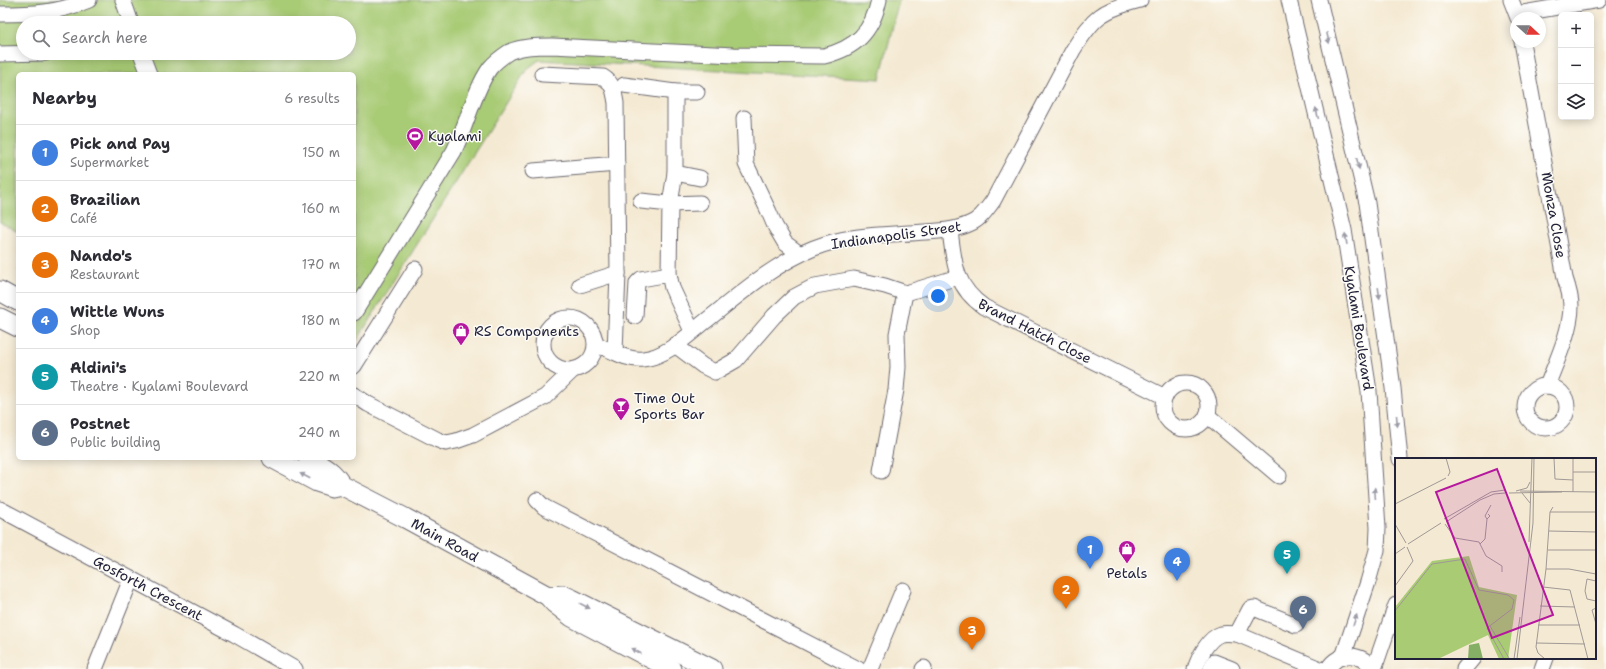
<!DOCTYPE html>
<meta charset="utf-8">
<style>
body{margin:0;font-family:"Shantell Sans",sans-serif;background:#f2f2f3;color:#2b2b33}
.controls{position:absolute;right:12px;top:12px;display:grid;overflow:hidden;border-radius:6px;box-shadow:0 2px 10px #0003}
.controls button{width:36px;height:36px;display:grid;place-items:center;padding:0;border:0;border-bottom:1px solid #e1e1e2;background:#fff;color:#2b2b33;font:20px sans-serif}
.compass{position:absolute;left:1510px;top:12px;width:36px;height:36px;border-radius:50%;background:#fff;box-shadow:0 2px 10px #0003;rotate:111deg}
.you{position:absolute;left:938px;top:296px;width:14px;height:14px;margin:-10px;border:3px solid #fff;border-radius:50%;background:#1a73e8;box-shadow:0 0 0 6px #1a73e833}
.badge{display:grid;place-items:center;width:26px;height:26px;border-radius:50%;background:#7c3aed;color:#fff;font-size:13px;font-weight:700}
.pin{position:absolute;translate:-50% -33px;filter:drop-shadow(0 1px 2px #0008)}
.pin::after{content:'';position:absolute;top:21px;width:14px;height:12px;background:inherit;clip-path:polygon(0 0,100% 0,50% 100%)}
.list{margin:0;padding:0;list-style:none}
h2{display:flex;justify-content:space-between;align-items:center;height:52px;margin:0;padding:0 16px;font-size:17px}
h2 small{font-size:13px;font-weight:400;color:#7c7c81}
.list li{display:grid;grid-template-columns:26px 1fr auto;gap:12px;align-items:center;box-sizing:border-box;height:56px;padding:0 16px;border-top:1px solid #e1e1e2}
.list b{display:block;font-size:15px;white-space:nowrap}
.list p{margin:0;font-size:13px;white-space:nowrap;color:#7c7c81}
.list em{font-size:13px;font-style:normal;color:#7c7c81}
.icon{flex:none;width:22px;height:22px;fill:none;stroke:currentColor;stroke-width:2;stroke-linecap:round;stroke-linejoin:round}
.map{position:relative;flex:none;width:1606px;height:669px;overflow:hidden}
.search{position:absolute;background:#fff;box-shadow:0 2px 10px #0003;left:16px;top:16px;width:340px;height:44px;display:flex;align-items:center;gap:10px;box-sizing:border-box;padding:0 14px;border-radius:22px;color:#7c7c81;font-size:15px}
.panel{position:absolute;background:#fff;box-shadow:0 2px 10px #0003;left:16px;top:72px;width:340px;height:388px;border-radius:6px}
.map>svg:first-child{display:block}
.green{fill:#a8cb74;stroke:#657658;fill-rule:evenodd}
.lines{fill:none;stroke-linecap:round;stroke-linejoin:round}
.minor-casing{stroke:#6c6870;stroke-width:17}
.major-casing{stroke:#6c6870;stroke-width:21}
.minor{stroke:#fff;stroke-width:15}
.major{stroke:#fff;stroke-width:19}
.oneway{fill:#9c9ca7}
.labels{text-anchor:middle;stroke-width:3;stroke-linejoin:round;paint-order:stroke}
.poi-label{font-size:14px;fill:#22223b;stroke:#fdfcf7;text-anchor:start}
.street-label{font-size:14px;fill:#22223b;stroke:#fdfcf7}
.inset-road{fill:none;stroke:#a09996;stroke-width:1}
.view{fill:#b5179e;fill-opacity:0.15;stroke:#b5179e;stroke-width:2}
.inset-edge{fill:none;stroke:#22223b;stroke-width:2}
</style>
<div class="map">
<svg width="1606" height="669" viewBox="0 0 1606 669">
<rect width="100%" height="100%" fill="#fdfcf7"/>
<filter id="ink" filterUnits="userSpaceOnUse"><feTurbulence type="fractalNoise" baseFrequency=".025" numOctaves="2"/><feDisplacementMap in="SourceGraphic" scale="8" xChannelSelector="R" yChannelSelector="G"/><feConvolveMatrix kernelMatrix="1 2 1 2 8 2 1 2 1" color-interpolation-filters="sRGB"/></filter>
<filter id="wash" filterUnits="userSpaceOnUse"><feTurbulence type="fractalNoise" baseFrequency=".012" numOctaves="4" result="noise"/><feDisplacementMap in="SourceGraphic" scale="16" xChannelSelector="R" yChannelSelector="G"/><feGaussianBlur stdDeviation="0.9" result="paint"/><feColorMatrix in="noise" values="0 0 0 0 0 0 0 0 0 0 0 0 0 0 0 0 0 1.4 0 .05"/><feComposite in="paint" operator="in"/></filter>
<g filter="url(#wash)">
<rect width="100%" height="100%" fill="#f4e9d2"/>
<path class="green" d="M0,0H899L880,79L539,60L527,69L354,345V74H18V232L0,222ZM23,23H349V53H23Z"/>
</g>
<g filter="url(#ink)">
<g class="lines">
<defs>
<g id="minor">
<path d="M123,0L131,23"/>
<path d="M1289,0L1344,230L1369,391L1378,528L1377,550L1368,582L1343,657"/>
<path d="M1319,0L1367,203L1393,388L1400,459"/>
<path d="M1511,0L1518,18"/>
<path d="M0,14C33,14 58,13 89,0"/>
<path d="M1517,14L1599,0"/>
<path d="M1522,42L1565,278C1568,287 1571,296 1571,306C1571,331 1556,362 1547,386"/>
<path d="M141,53L149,74"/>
<path d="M0,54L45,53"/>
<path d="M542,74L603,77C613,83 614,91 616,103L618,273L615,352"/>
<path d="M624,85L675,92V173L670,204L669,274L672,288L692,331"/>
<path d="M675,92H697"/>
<path d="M744,118L746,164L769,212L775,226L785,243L800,254"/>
<path d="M533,171L617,164"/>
<path d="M675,173L700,178"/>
<path d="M641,201L670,204L700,203"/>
<path d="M950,230C954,263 955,287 984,307L1165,397"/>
<path d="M580,285L618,273"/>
<path d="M354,313L454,151C466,126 475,89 490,68C495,62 503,56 509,52C522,46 538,46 552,46L734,55L824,56C856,48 872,32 879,0"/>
<path d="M635,316L637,283L641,279L669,274"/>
<circle cx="569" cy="344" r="26"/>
<path d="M595,340L597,345C612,350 627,361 643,359C667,357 689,334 707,320C741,293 774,264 814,248C849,234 888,235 925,232C940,231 956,230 969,224C980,220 986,210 993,201L1073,50C1094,17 1101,10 1140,0"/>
<path d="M675,345L703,366L715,372L736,360L774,316L794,297L815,286L854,279L885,286L906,293L958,277"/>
<path d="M354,366L415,269"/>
<circle cx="1186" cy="406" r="23"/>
<circle cx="1546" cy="407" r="21"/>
<path d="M354,395L368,404L438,440L446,443L456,441L473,435L545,397L573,370"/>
<path d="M1207,415L1279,476"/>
<path d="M881,471L896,390L898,367L897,334L905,293"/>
<path d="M537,500L544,507L858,669"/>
<path d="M0,509L234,634L295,669"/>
<path d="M1237,634L1250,609L1254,608L1296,625"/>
<path d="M95,669L131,579"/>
<path d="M870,669L903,590"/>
<path d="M923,669L924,668"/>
<path d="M1195,669C1199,657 1208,638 1221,634C1226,633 1232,634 1237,634L1320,669"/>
<path d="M1211,669L1214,662L1232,669"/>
<path d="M1328,669C1338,651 1362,652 1373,669"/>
<path d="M1374,669L1396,605"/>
<path d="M1464,669L1473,658"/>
<path d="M1542,669L1546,658"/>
</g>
<g id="major">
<path d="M0,291L18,301"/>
<path d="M0,318L18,327"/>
<path d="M272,458L317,482L332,487L341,485"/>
<path d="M308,458C322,465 334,471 341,485L405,518L548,596L554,603L572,617L671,669"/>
<path d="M548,596L563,595L572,599L712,669"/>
</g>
</defs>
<use href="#minor" class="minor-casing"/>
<use href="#major" class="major-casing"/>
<use href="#minor" class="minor"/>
<use href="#major" class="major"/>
</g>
<defs><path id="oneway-solid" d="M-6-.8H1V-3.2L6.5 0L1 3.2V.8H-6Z"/></defs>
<g class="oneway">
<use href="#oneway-solid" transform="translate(1328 38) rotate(77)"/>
<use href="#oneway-solid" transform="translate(1317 113) rotate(-104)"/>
<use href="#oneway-solid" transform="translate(1358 164) rotate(77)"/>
<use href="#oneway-solid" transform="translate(1346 239) rotate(-99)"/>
<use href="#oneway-solid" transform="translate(1379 293) rotate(82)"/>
<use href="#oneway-solid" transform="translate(1397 421) rotate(85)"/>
<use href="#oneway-solid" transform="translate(305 476) rotate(-152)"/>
<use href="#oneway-solid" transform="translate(1375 493) rotate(-94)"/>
<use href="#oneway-solid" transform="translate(585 606) rotate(27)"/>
<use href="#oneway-solid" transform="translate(1355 620) rotate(-71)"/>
<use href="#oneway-solid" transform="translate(636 651) rotate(-152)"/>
</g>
</g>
<defs>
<symbol id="stadium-pin" viewBox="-11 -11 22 30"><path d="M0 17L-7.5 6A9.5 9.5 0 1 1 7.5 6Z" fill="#b5179e" stroke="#fdfcf7"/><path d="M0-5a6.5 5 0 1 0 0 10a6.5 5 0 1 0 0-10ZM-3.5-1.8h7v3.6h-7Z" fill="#fff"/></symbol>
<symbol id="shop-pin" viewBox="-11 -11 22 30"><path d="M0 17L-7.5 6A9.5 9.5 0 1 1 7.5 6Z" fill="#b5179e" stroke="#fdfcf7"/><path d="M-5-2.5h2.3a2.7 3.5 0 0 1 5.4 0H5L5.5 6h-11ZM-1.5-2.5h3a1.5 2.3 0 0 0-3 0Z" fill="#fff"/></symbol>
<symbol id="bar-pin" viewBox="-11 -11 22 30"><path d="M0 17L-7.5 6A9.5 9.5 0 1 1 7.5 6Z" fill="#b5179e" stroke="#fdfcf7"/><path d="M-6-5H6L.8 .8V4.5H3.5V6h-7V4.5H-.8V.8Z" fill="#fff"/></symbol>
</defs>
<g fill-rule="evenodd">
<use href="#stadium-pin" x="405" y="126" width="20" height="27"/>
<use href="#shop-pin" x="451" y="321" width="20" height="27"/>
<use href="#bar-pin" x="611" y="396" width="20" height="27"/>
<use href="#shop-pin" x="1117" y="539" width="20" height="27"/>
</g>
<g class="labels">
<g class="poi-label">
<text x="428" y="141">Kyalami</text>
<text x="474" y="336">RS Components</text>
<text x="634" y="403">Time Out<tspan x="634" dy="16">Sports Bar</tspan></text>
<text x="1127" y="578" text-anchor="middle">Petals</text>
</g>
<g class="street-label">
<text transform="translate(1554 215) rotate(80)" y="5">Monza Close</text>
<text transform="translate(896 235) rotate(-8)" y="5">Indianapolis Street</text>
<text transform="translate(1359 328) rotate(81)" y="5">Kyalami Boulevard</text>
<text transform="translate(1035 331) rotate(27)" y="5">Brand Hatch Close</text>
<text transform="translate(445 540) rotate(29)" y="5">Main Road</text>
<text transform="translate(148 588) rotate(28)" y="5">Gosforth Crescent</text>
</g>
</g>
<g transform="translate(1395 458)">
<rect width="201" height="201" fill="#f4e9d2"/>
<path d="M74,98L84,129L122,137L113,201H104L93,177L43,201H0V149L37,103Z" fill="#a8cb74"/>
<path d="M84,185L88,201H73L74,187Z" fill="#86af66"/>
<path class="inset-road" d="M51,0L55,14L53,18M159,0L160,21L178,22M178,14H201M121,33L132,30L135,24M125,33L201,34M178,34V0M114,35L167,34M127,35L135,45M0,46L51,20M155,54H201M93,56L95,58L92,61L90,58L96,47M49,61L96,34L110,32M51,64L85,42L99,36L110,35M0,66L11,85M50,66L60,80L84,84L91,98L107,108V114M154,73L201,74M134,84L137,0M13,86L46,65M85,86L90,81L92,61M153,92H201M0,96L10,89M151,111H174L201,116M201,123L192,121L190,133L192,141L201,143M0,128L18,103L12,89M148,129L175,132L193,201M145,148L180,149M201,150L197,152L201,166M0,153L37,106L70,101L84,132L113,137L119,142L117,151L92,170L109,201M143,167H185M95,168L114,200M141,185L190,186M119,201L125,159M122,201L138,65L139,0M150,201L143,195L141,189L151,111L155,54L158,49"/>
<path class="view" d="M102,11L158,157L97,180L41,34Z"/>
<rect width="201" height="201" class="inset-edge"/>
</g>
</svg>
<div class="controls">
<button>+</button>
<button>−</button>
<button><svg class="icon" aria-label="layers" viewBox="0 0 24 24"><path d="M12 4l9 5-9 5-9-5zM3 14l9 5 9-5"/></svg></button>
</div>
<svg class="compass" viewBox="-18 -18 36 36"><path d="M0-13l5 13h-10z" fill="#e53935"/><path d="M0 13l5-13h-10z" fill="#7c7c81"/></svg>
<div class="you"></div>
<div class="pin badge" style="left:1090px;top:569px;background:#3f7fe0">1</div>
<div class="pin badge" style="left:1066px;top:609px;background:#e8710a">2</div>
<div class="pin badge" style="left:972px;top:650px;background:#e8710a">3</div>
<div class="pin badge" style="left:1177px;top:581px;background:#3f7fe0">4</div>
<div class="pin badge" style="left:1287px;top:574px;background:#0f9aa8">5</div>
<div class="pin badge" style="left:1303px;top:629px;background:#5c6f8a">6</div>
<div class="search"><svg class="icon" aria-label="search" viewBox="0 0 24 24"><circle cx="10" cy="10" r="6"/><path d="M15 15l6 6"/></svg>Search here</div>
<section class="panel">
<h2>Nearby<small>6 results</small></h2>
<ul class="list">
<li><span class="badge" style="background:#3f7fe0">1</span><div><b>Pick and Pay</b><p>Supermarket</p></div><em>150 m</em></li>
<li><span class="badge" style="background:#e8710a">2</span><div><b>Brazilian</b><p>Café</p></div><em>160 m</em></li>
<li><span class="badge" style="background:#e8710a">3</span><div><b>Nando's</b><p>Restaurant</p></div><em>170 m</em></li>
<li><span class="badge" style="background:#3f7fe0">4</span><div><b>Wittle Wuns</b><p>Shop</p></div><em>180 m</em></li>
<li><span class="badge" style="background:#0f9aa8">5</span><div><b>Aldini's</b><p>Theatre · Kyalami Boulevard</p></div><em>220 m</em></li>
<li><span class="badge" style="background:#5c6f8a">6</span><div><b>Postnet</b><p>Public building</p></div><em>240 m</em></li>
</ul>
</section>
</div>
